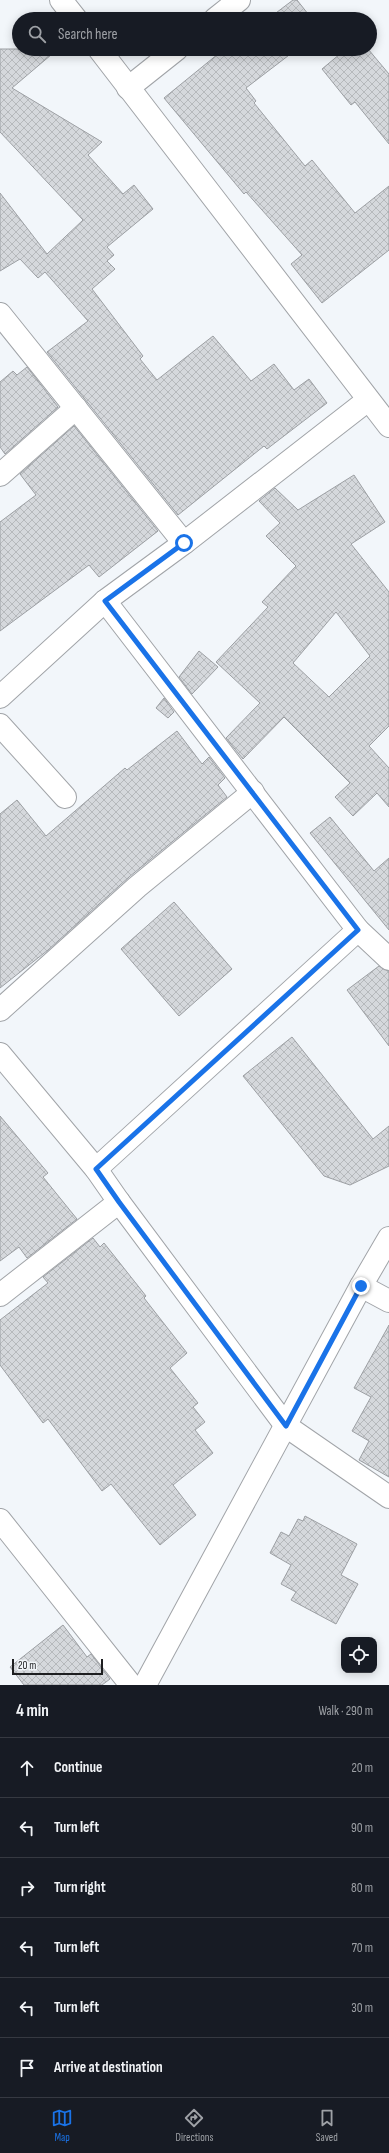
<!DOCTYPE html>
<meta charset="utf-8">
<style>
body{margin:0;font-family:"Sofia Sans Condensed",sans-serif;background:#242831;color:#f1f3f6}
.controls{position:absolute;right:12px;bottom:12px;display:grid;overflow:hidden;border-radius:8px;box-shadow:0 2px 10px #0003}
.controls button{width:36px;height:36px;display:grid;place-items:center;padding:0;border:0;border-bottom:1px solid #363941;background:#171b24;color:#f1f3f6;font:20px sans-serif}
.scale{position:absolute;left:12px;bottom:10px;width:91px;box-sizing:border-box;padding-left:4px;border:2px solid #1d1e20;border-top:0;font-size:11px;line-height:14px;white-space:nowrap;color:#1d1e20;-webkit-text-stroke:3px #f2f6fa;paint-order:stroke}
.stop{position:absolute;width:12px;height:12px;margin:-9px;border:3px solid #1a73e8;border-radius:50%;background:#fff}
.stop.end{background:#1a73e8;border-color:#fff;box-shadow:0 1px 4px #0008}
.list{margin:0;padding:0;list-style:none}
h2{display:flex;justify-content:space-between;align-items:center;height:52px;margin:0;padding:0 16px;font-size:17px}
h2 small{font-size:13px;font-weight:400;color:#9ea1a6}
.list li{display:grid;grid-template-columns:26px 1fr auto;gap:12px;align-items:center;box-sizing:border-box;height:60px;padding:0 16px;border-top:1px solid #363941}
.list b{display:block;font-size:15px;white-space:nowrap}
.list em{font-size:13px;font-style:normal;color:#9ea1a6}
.icon{flex:none;width:22px;height:22px;fill:none;stroke:currentColor;stroke-width:2;stroke-linecap:round;stroke-linejoin:round}
.map{position:relative;flex:none;width:389px;height:1685px;overflow:hidden}
.search{position:absolute;background:#171b24;box-shadow:0 2px 10px #0003;left:12px;right:12px;top:12px;height:44px;display:flex;align-items:center;gap:10px;box-sizing:border-box;padding:0 14px;border-radius:22px;color:#9ea1a6;font-size:15px}
.sheet{height:412px;background:#171b24}
nav{display:flex;justify-content:space-around;align-items:center;box-sizing:border-box;height:56px;border-top:1px solid #363941;background:#171b24;font-size:11px;color:#9ea1a6}
nav a{display:grid;justify-items:center;gap:2px}
nav .on{color:#1a73e8}
.map>svg:first-child{display:block}
.building{fill:url(#building-cross-hatch);stroke:#9c9fa3;fill-rule:evenodd}
.lines{fill:none;stroke-linecap:round;stroke-linejoin:round}
.minor-casing{stroke:#a1a4a8;stroke-width:24}
.minor{stroke:#fff;stroke-width:22}
.route{stroke:#1a73e8;stroke-width:5}
</style>
<div class="map">
<svg width="389" height="1685" viewBox="0 0 389 1685">
<defs>
<pattern id="building-cross-hatch" width="8" height="8" patternUnits="userSpaceOnUse"><rect width="8" height="8" fill="#d5d8dc"/><path d="M0 0l8 8M0 8l8-8" fill="none" stroke="#b6b9bc"/></pattern>
</defs>
<rect width="100%" height="100%" fill="#f2f6fa"/>
<g class="building">
<path d="M293,0H297L312,19H268Z"/>
<path d="M0,49H58L12,88L102,142L88,155L123,194L134,185L153,209L107,247L114,255L107,261L115,269L92,289L143,356L140,359L157,380L213,336L251,381L274,364L294,390L309,379L327,403L267,449L264,446L178,515L47,352L88,321L45,272L38,278L20,259L0,271V193L47,254L83,220L0,132Z"/>
<path d="M229,49H297L246,88L256,101L254,103L305,166L312,160L355,213L389,186V250L322,303L291,264L302,255L246,192L244,194L164,98L218,54L220,56Z"/>
<path d="M346,49H368L389,74V144L355,102L351,105L322,69Z"/>
<path d="M27,367L58,407L5,454L0,447V382L13,371L17,375Z"/>
<path d="M74,426L158,531L99,577L89,565L0,631V522L36,495L20,474Z"/>
<path d="M354,475L385,522L351,544L389,592V726L369,746L389,768V807L377,793L353,816L335,797L350,783L284,717L243,759L226,738L260,703L216,662L268,607L262,602L296,566L266,536L280,523L259,501L275,488L298,510ZM336,612L370,656L329,697L293,663Z"/>
<path d="M199,651L218,667L192,694L179,677Z"/>
<path d="M164,698L174,712L168,718L156,708Z"/>
<path d="M177,731L202,764L209,757L225,778L218,785L227,797L129,877L48,950L0,988V814L17,800L46,836L125,768L127,770Z"/>
<path d="M330,817L374,871L389,858V930L310,833Z"/>
<path d="M174,902L232,969L179,1016L121,949Z"/>
<path d="M379,966L389,971V1046L347,990Z"/>
<path d="M292,1037L373,1139L389,1126V1166L350,1185L324,1176L243,1076Z"/>
<path d="M0,1116L48,1173L43,1177L77,1219L27,1258L19,1247L0,1261Z"/>
<path d="M93,1238L100,1247L104,1243L146,1296L144,1298L187,1353L170,1368L198,1403L193,1407L205,1422L195,1430L213,1453L173,1485L196,1515L160,1545L111,1484L102,1491L48,1419L43,1423L0,1365V1320L48,1283L43,1277Z"/>
<path d="M389,1325V1477L359,1460L369,1441L352,1431L371,1397L354,1388Z"/>
<path d="M305,1516L357,1544L341,1575L358,1584L336,1624L291,1600L296,1592L281,1584L291,1565L270,1553L281,1532L289,1536L298,1519L303,1521Z"/>
<path d="M63,1625L87,1657L91,1654L110,1679L102,1685H24L10,1667Z"/>
</g>
<g class="lines">
<defs>
<g id="minor">
<path d="M61,0L76,19"/>
<path d="M215,19L239,0"/>
<path d="M99,49L389,426"/>
<path d="M128,88L177,49"/>
<path d="M0,314L184,543"/>
<path d="M0,475L76,408"/>
<path d="M105,601L358,930L389,959"/>
<path d="M0,697L105,601L184,543L368,400"/>
<path d="M0,725L65,797"/>
<path d="M0,1010L137,887L253,792"/>
<path d="M0,1054L96,1169L119,1202L286,1426L389,1497"/>
<path d="M96,1169L358,930"/>
<path d="M361,1286L389,1301"/>
<path d="M0,1295L119,1202"/>
<path d="M0,1520L131,1685"/>
<path d="M145,1685L361,1286L389,1238"/>
</g>
</defs>
<use href="#minor" class="minor-casing"/>
<use href="#minor" class="minor"/>
</g>
<g class="lines">
<path class="route" d="M184,543L105,601L358,930L96,1169L119,1202L286,1426L361,1286"/>
</g>
</svg>
<div class="controls">
<button><svg class="icon" aria-label="locate" viewBox="0 0 24 24"><circle cx="12" cy="12" r="6"/><path d="M12 2v4M12 18v4M2 12h4M18 12h4"/></svg></button>
</div>
<div class="scale">20 m</div>
<div class="stop" style="left:184px;top:543px"></div>
<div class="stop end" style="left:361px;top:1286px"></div>
<div class="search"><svg class="icon" aria-label="search" viewBox="0 0 24 24"><circle cx="10" cy="10" r="6"/><path d="M15 15l6 6"/></svg>Search here</div>
</div>
<section class="sheet">
<h2>4 min<small>Walk · 290 m</small></h2>
<ul class="list">
<li><svg class="icon" aria-label="ahead" viewBox="0 0 24 24"><path d="M12 20V5M6 11l6-6 6 6"/></svg><div><b>Continue</b></div><em>20 m</em></li>
<li><svg class="icon" aria-label="left" viewBox="0 0 24 24"><path d="M17 20v-9H6M10 6l-5 5 5 5"/></svg><div><b>Turn left</b></div><em>90 m</em></li>
<li><svg class="icon" aria-label="right" viewBox="0 0 24 24"><path d="M7 20v-9h11M14 6l5 5-5 5"/></svg><div><b>Turn right</b></div><em>80 m</em></li>
<li><svg class="icon" aria-label="left" viewBox="0 0 24 24"><path d="M17 20v-9H6M10 6l-5 5 5 5"/></svg><div><b>Turn left</b></div><em>70 m</em></li>
<li><svg class="icon" aria-label="left" viewBox="0 0 24 24"><path d="M17 20v-9H6M10 6l-5 5 5 5"/></svg><div><b>Turn left</b></div><em>30 m</em></li>
<li><svg class="icon" aria-label="arrive" viewBox="0 0 24 24"><path d="M6 21V4h12l-3 4 3 4H6"/></svg><div><b>Arrive at destination</b></div></li>
</ul>
</section>
<nav>
<a class="on"><svg class="icon" aria-label="map" viewBox="0 0 24 24"><path d="M3 6l6-2 6 2 6-2v14l-6 2-6-2-6 2zM9 4v14M15 6v14"/></svg>Map</a>
<a><svg class="icon" aria-label="directions" viewBox="0 0 24 24"><path d="M12 3l9 9-9 9-9-9zM9 14v-3h6M13 9l2 2-2 2"/></svg>Directions</a>
<a><svg class="icon" aria-label="saved" viewBox="0 0 24 24"><path d="M7 4h10v16l-5-4-5 4z"/></svg>Saved</a>
</nav>
